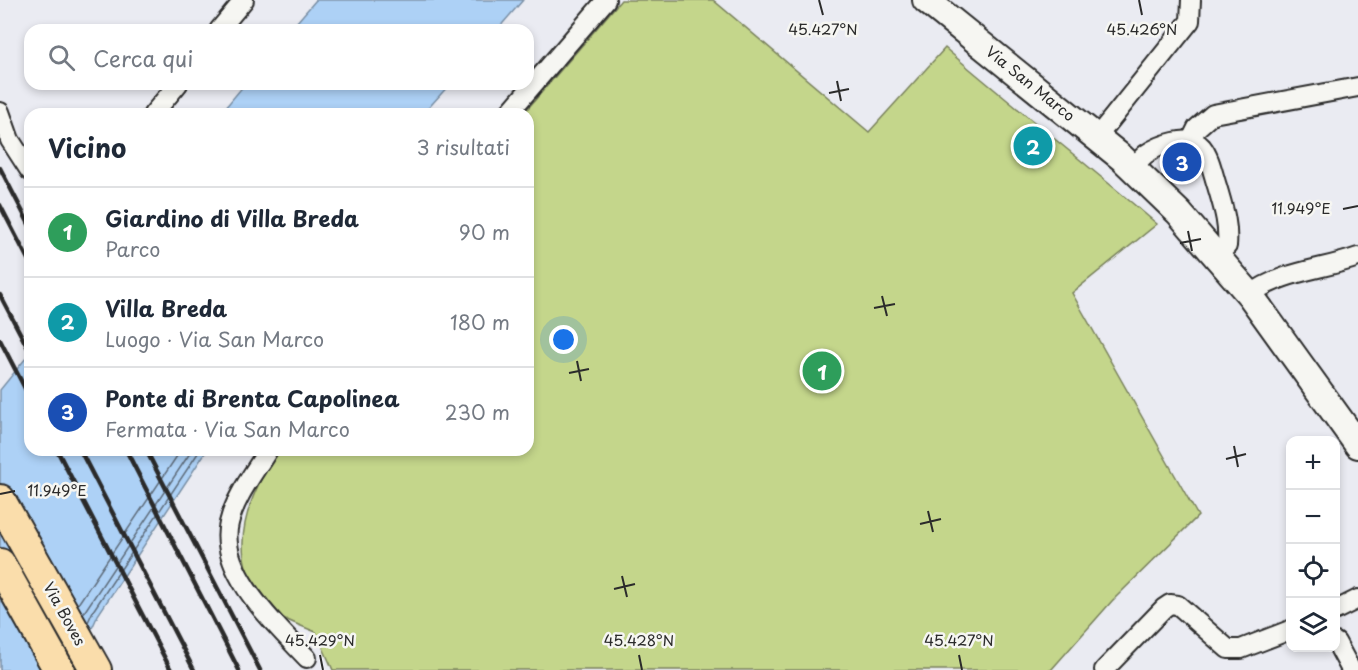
<!DOCTYPE html>
<html lang="it">
<meta charset="utf-8">
<style>
body{margin:0;font-family:"Playpen Sans",sans-serif;background:#f2f2f3;color:#1f2937}
.controls{position:absolute;right:18px;bottom:18px;display:grid;overflow:hidden;border-radius:12px;box-shadow:0 3px 9px #0003}
.controls button{width:54px;height:54px;display:grid;place-items:center;padding:0;border:0;border-bottom:2px solid #e0e1e3;background:#fff;color:#1f2937;font:30px sans-serif}
.you{position:absolute;left:564px;top:340px;width:21px;height:21px;margin:-15px;border:4px solid #fff;border-radius:50%;background:#1a73e8;box-shadow:0 0 0 9px #1a73e833}
.badge{display:grid;place-items:center;width:39px;height:39px;border-radius:50%;background:#ea580c;color:#fff;font-size:20px;font-weight:700}
.pin{position:absolute;translate:-50% -50%;border:3px solid #fff;box-shadow:0 2px 6px #0006}
.list{margin:0;padding:0;list-style:none}
h2{display:flex;justify-content:space-between;align-items:center;height:78px;margin:0;padding:0 24px;font-size:26px}
h2 small{font-size:20px;font-weight:400;color:#747a83}
.list li{display:grid;grid-template-columns:39px 1fr auto;gap:18px;align-items:center;box-sizing:border-box;height:90px;padding:0 24px;border-top:2px solid #e0e1e3}
.list b{display:block;font-size:22px;white-space:nowrap}
.list p{margin:0;font-size:20px;white-space:nowrap;color:#747a83}
.list em{font-size:20px;font-style:normal;color:#747a83}
.icon{flex:none;width:33px;height:33px;fill:none;stroke:currentColor;stroke-width:2;stroke-linecap:round;stroke-linejoin:round}
.map{position:relative;flex:none;width:1358px;height:670px;overflow:hidden}
.search{position:absolute;background:#fff;box-shadow:0 3px 9px #0003;left:24px;top:24px;width:510px;height:66px;display:flex;align-items:center;gap:15px;box-sizing:border-box;padding:0 21px;border-radius:18px;color:#747a83;font-size:22px}
.panel{position:absolute;background:#fff;box-shadow:0 3px 9px #0003;left:24px;top:108px;width:510px;height:348px;border-radius:18px}
.map>svg:first-child{display:block}
.green{fill:#c4d68b;stroke:#78805b;stroke-width:1.5}
.water{fill:#add1f6;stroke:#798fa5;stroke-width:1.5}
.lines{fill:none;stroke-linecap:round;stroke-linejoin:round}
.shore{stroke:#5f6d7c;stroke-width:1.5}
.minor-casing{stroke:#2b2b2b;stroke-width:22}
.secondary-casing{stroke:#2b2b2b;stroke-width:30}
.trunk-casing{stroke:#2b2b2b;stroke-width:34}
.minor{stroke:#f6f6f2;stroke-width:18}
.secondary{stroke:#f6f6f2;stroke-width:26}
.trunk{stroke:#faddab;stroke-width:30}
.rail{stroke:#2b2b2b;stroke-width:4.5}
.ticks{fill:none;stroke:#2b2b2b;stroke-width:2}
.labels{text-anchor:middle;stroke-width:5;stroke-linejoin:round;paint-order:stroke}
.street-label{font-size:15px;fill:#2b2b2b;stroke:#f6f6f2}
.ticks-label{font-size:15px;text-anchor:middle;fill:#2b2b2b;stroke:#f6f6f2;stroke-width:5;stroke-linejoin:round;paint-order:stroke}
</style>
<div class="map">
<svg width="1358" height="670" viewBox="0 0 1358 670">
<rect width="100%" height="100%" fill="#eaebf2"/>
<filter id="ink" filterUnits="userSpaceOnUse"><feTurbulence type="fractalNoise" baseFrequency=".0167" numOctaves="2"/><feDisplacementMap in="SourceGraphic" scale="12" xChannelSelector="R" yChannelSelector="G"/><feConvolveMatrix kernelMatrix="1 2 1 2 8 2 1 2 1" color-interpolation-filters="sRGB"/></filter>
<g filter="url(#ink)">
<path class="green" d="M621,0H713L869,132L945,48C1015,108 1087,164 1157,224L1072,293L1198,516L1112,601L1051,670H333L316,632C304,627 289,622 278,615C273,611 268,603 263,598C224,552 249,495 278,450H528V114H523Z"/>
<g class="water">
<path d="M316,0H523L497,30H290Z"/>
<path d="M245,84H450L423,114H220Z"/>
<path d="M30,353V450H207L98,615L73,670H0V390Z"/>
</g>
<g class="lines">
<g class="shore">
<path d="M78,604L181,450"/>
<path d="M83,614L192,450"/>
<path d="M88,622L93,611L200,450"/>
</g>
<defs>
<g id="minor">
<path d="M219,30L244,0"/>
<path d="M0,112L10,140L30,171"/>
<path d="M153,114L178,84"/>
<path d="M508,114L606,0"/>
<path d="M1097,137L1190,21L1191,0"/>
<path d="M1191,140L1197,128L1213,114L1358,87"/>
<path d="M1133,168C1137,164 1141,158 1146,154C1159,145 1190,133 1202,147C1210,157 1213,174 1217,186C1223,207 1229,224 1227,246L1217,256"/>
<path d="M1250,295C1281,271 1322,270 1358,257"/>
<path d="M268,450C254,473 235,497 229,523C217,572 277,626 307,658"/>
<path d="M1336,610L1358,599"/>
<path d="M1336,642L1351,670"/>
<path d="M1104,670L1164,608L1170,604L1178,605L1228,649H1241L1290,630"/>
</g>
<path id="secondary" d="M926,0L1122,158L1179,213L1250,295L1358,445"/>
<g id="trunk">
<path d="M0,500L96,670"/>
<path d="M0,564L59,670"/>
</g>
</defs>
<use href="#minor" class="minor-casing"/>
<use href="#secondary" class="secondary-casing"/>
<use href="#trunk" class="trunk-casing"/>
<use href="#minor" class="minor"/>
<use href="#secondary" class="secondary"/>
<use href="#trunk" class="trunk"/>
<g class="rail">
<path d="M0,168L30,226"/>
<path d="M0,205L30,263"/>
<path d="M0,295L30,352"/>
<path d="M0,340L30,398"/>
<path d="M57,450L171,670"/>
<path d="M80,450L194,670"/>
<path d="M126,450L239,670"/>
<path d="M146,450L260,670"/>
</g>
</g>
</g>
<path class="ticks" d="M819,0L823,15M1139,0L1142,15M837,81L841,101M829,93L849,89M1343,209L1358,206M1188,231L1192,251M1180,243L1201,239M882,296L887,316M874,308L895,304M577,361L581,381M569,373L589,369M1234,446L1238,467M1226,459L1246,454M0,494L15,491M928,511L933,532M920,524L941,519M622,576L627,597M614,589L635,584M320,655L323,670M639,655L642,670M959,655L962,670"/>
<g class="labels">
<g class="street-label">
<text transform="translate(1030 84) rotate(39)" y="5">Via San Marco</text>
<text transform="translate(64 614) rotate(61)" y="5">Via Boves</text>
</g>
</g>
<g class="ticks-label">
<text x="823" y="35">45.427°N</text>
<text x="1142" y="35">45.426°N</text>
<text x="1301" y="214">11.949°E</text>
<text x="57" y="496">11.949°E</text>
<text x="320" y="646">45.429°N</text>
<text x="639" y="646">45.428°N</text>
<text x="959" y="646">45.427°N</text>
</g>
</svg>
<div class="controls">
<button>+</button>
<button>−</button>
<button><svg class="icon" aria-label="locate" viewBox="0 0 24 24"><circle cx="12" cy="12" r="6"/><path d="M12 2v4M12 18v4M2 12h4M18 12h4"/></svg></button>
<button><svg class="icon" aria-label="layers" viewBox="0 0 24 24"><path d="M12 4l9 5-9 5-9-5zM3 14l9 5 9-5"/></svg></button>
</div>
<div class="you"></div>
<div class="pin badge" style="left:822px;top:371px;background:#2e9e5b">1</div>
<div class="pin badge" style="left:1033px;top:146px;background:#0f9aa8">2</div>
<div class="pin badge" style="left:1182px;top:162px;background:#1a4fb4">3</div>
<div class="search"><svg class="icon" aria-label="search" viewBox="0 0 24 24"><circle cx="10" cy="10" r="6"/><path d="M15 15l6 6"/></svg>Cerca qui</div>
<section class="panel">
<h2>Vicino<small>3 risultati</small></h2>
<ul class="list">
<li><span class="badge" style="background:#2e9e5b">1</span><div><b>Giardino di Villa Breda</b><p>Parco</p></div><em>90 m</em></li>
<li><span class="badge" style="background:#0f9aa8">2</span><div><b>Villa Breda</b><p>Luogo · Via San Marco</p></div><em>180 m</em></li>
<li><span class="badge" style="background:#1a4fb4">3</span><div><b>Ponte di Brenta Capolinea</b><p>Fermata · Via San Marco</p></div><em>230 m</em></li>
</ul>
</section>
</div>
